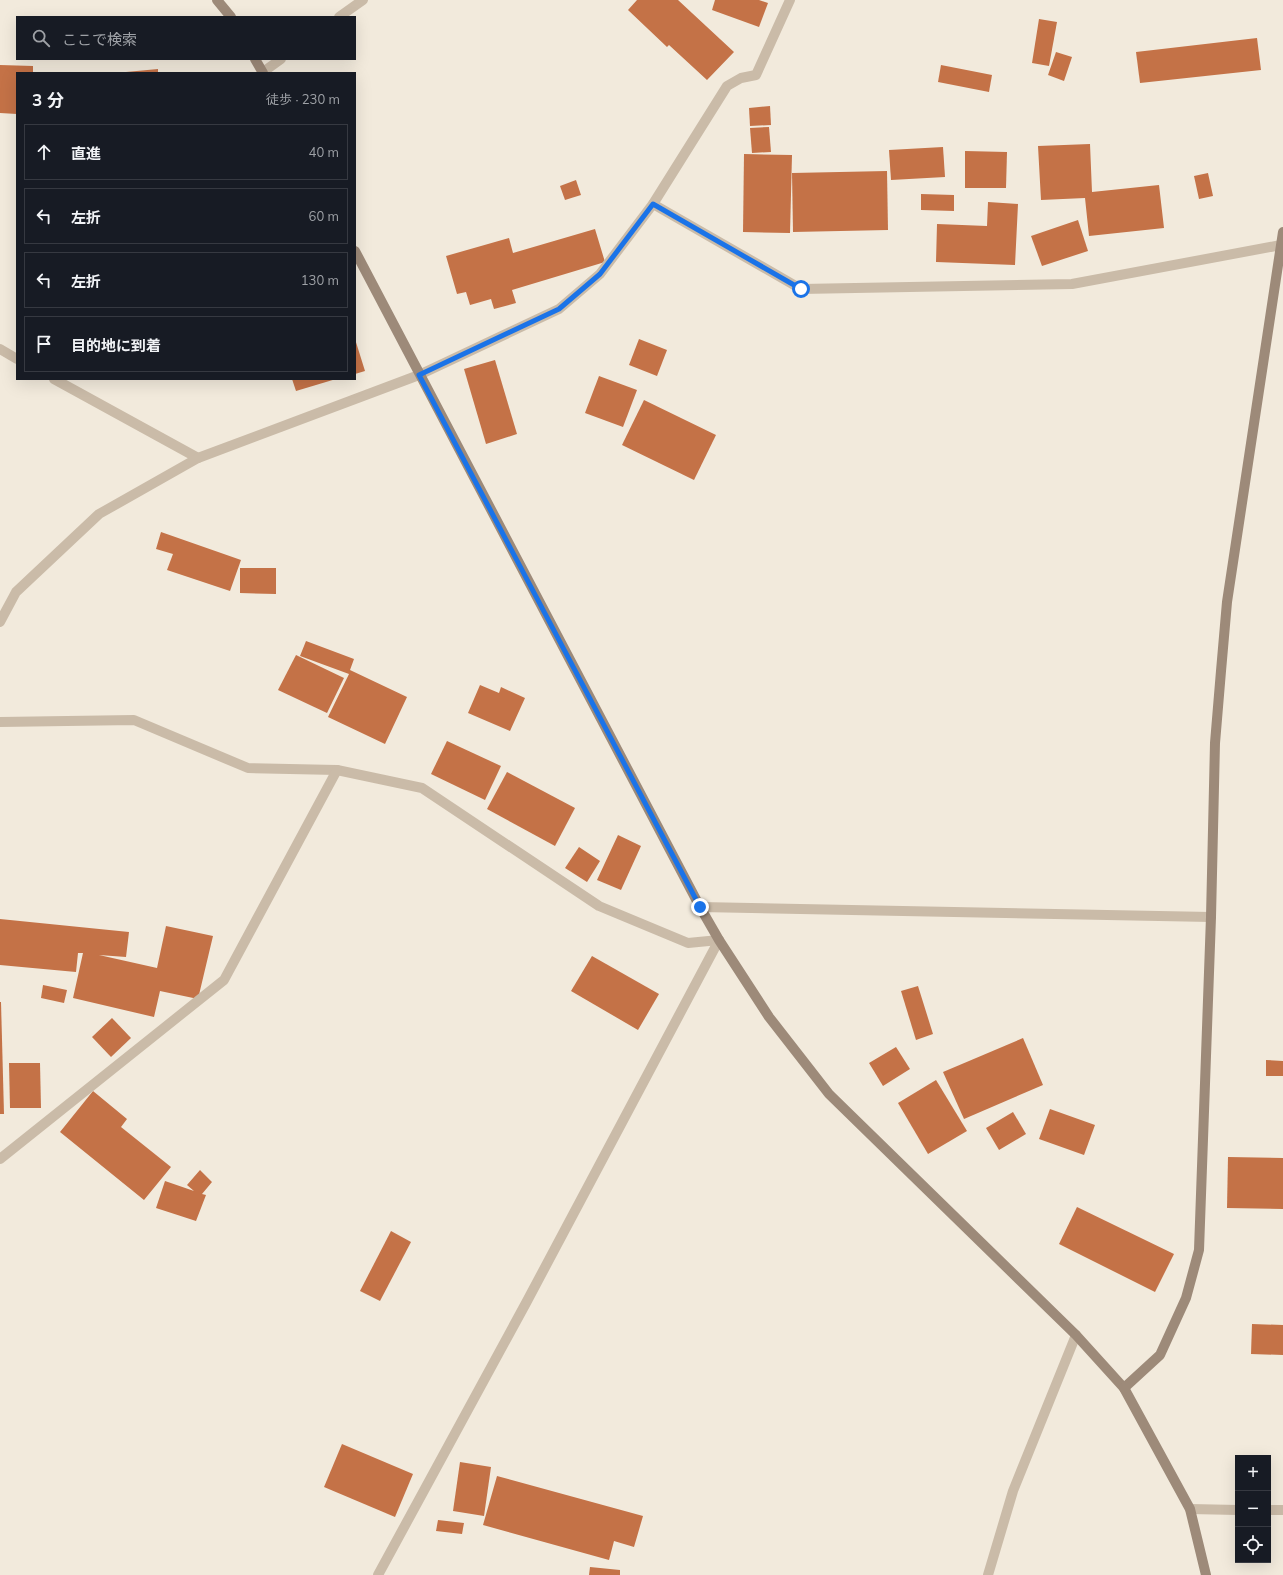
<!DOCTYPE html>
<html lang="ja">
<meta charset="utf-8">
<style>
body{margin:0;font-family:Mulish,"Noto Sans JP",sans-serif;background:#20242c;color:#f1f3f6}
.controls{position:absolute;right:12px;bottom:12px;display:grid;overflow:hidden;border-radius:0px;box-shadow:0 4px 16px #0002}
.controls button{width:36px;height:36px;display:grid;place-items:center;padding:0;border:0;border-bottom:1px solid #363941;background:#171b24;color:#f1f3f6;font:20px sans-serif}
.stop{position:absolute;width:12px;height:12px;margin:-9px;border:3px solid #1a73e8;border-radius:50%;background:#fff}
.stop.end{background:#1a73e8;border-color:#fff;box-shadow:0 1px 4px #0008}
.list{margin:0;padding:0;list-style:none}
h2{display:flex;justify-content:space-between;align-items:center;height:52px;margin:0;padding:0 16px;font-size:17px}
h2 small{font-size:13px;font-weight:400;color:#9ea1a6}
.list li{display:grid;grid-template-columns:26px 1fr auto;gap:12px;align-items:center;box-sizing:border-box;height:56px;margin:0 8px 8px;padding:0 8px;border:1px solid #363941;border-radius:0px}
.list b{display:block;font-size:15px;white-space:nowrap}
.list em{font-size:13px;font-style:normal;color:#9ea1a6}
.icon{flex:none;width:22px;height:22px;fill:none;stroke:currentColor;stroke-width:2;stroke-linecap:round;stroke-linejoin:round}
.map{position:relative;flex:none;width:1283px;height:1575px;overflow:hidden}
.search{position:absolute;background:#171b24;box-shadow:0 4px 16px #0002;left:16px;top:16px;width:340px;height:44px;display:flex;align-items:center;gap:10px;box-sizing:border-box;padding:0 14px;border-radius:0px;color:#9ea1a6;font-size:15px}
.panel{position:absolute;background:#171b24;box-shadow:0 4px 16px #0002;left:16px;top:72px;width:340px;height:308px;border-radius:0px}
.map>svg:first-child{display:block}
.building{fill:#c47247}
.lines{fill:none;stroke-linecap:round;stroke-linejoin:round}
.street{stroke:#cabba8;stroke-width:10}
.secondary{stroke:#9d8a79;stroke-width:10}
.route{stroke:#1a73e8;stroke-width:5}
</style>
<div class="map">
<svg width="1283" height="1575" viewBox="0 0 1283 1575">
<rect width="100%" height="100%" fill="#f2eadc"/>
<g class="building">
<path d="M637,0H678L734,52L707,80L669,45L667,47L628,10Z"/>
<path d="M715,0H759L768,3L759,27L712,10Z"/>
<path d="M1039,19L1057,22L1049,66L1032,63Z"/>
<path d="M1257,38L1261,70L1140,83L1136,52Z"/>
<path d="M1056,52L1072,57L1064,81L1048,75Z"/>
<path d="M0,65L33,66V73H17V114L0,113Z"/>
<path d="M941,65L992,75L989,92L938,82Z"/>
<path d="M158,69V73H126V72Z"/>
<path d="M770,106L771,125L750,126L749,108Z"/>
<path d="M769,127L771,152L752,153L750,128Z"/>
<path d="M1090,144L1092,192L1159,185L1164,228L1089,236L1085,198L1041,200L1038,146Z"/>
<path d="M943,147L945,177L891,180L889,150Z"/>
<path d="M965,151L1007,152L1006,188H965Z"/>
<path d="M744,154L792,155L790,233L743,232Z"/>
<path d="M887,171L888,230L793,232L792,173Z"/>
<path d="M1208,173L1213,196L1199,199L1194,176Z"/>
<path d="M576,180L581,195L565,200L560,186Z"/>
<path d="M921,194L954,195V211L921,210Z"/>
<path d="M988,202L1018,204L1015,265L936,262L937,224L987,226Z"/>
<path d="M1078,220L1088,251L1042,266L1031,236Z"/>
<path d="M595,229L605,262L512,290L516,303L494,309L491,299L470,305L466,292L457,294L446,256L509,238L513,253Z"/>
<path d="M355,339L365,371L355,374Z"/>
<path d="M639,339L667,350L657,376L629,365Z"/>
<path d="M495,360L517,434L486,444L464,369Z"/>
<path d="M599,376L637,390L623,427L585,413Z"/>
<path d="M292,379H336L296,391Z"/>
<path d="M644,400L716,435L694,480L622,445Z"/>
<path d="M161,532L241,560L230,591L167,570L173,554L156,549Z"/>
<path d="M240,568H276V594L240,593Z"/>
<path d="M306,641L354,659L350,670L407,697L385,744L328,717L349,674L300,656Z"/>
<path d="M296,655L344,678L327,713L278,690Z"/>
<path d="M480,685L499,693L501,687L525,698L510,731L468,713Z"/>
<path d="M447,741L501,766L485,800L431,774Z"/>
<path d="M507,772L575,808L555,846L487,809Z"/>
<path d="M618,835L641,846L621,890L597,880Z"/>
<path d="M579,847L600,861L587,882L565,868Z"/>
<path d="M0,919L129,932L126,957L99,955L157,968L166,926L213,936L198,999L160,991L154,1017L73,998L83,953H78L76,972L0,965Z"/>
<path d="M592,956L659,994L638,1030L571,991Z"/>
<path d="M43,985L67,990L64,1003L41,998Z"/>
<path d="M918,986L933,1034L916,1040L901,991Z"/>
<path d="M0,1002H1L4,1114H0Z"/>
<path d="M112,1018L131,1038L111,1057L92,1037Z"/>
<path d="M1023,1038L1043,1085L964,1119L943,1072Z"/>
<path d="M896,1047L910,1069L883,1086L869,1063Z"/>
<path d="M1266,1060L1283,1061V1076H1266Z"/>
<path d="M9,1063H40L41,1108H10Z"/>
<path d="M936,1080L967,1131L928,1154L898,1103Z"/>
<path d="M93,1091L127,1119L121,1127L171,1167L144,1200L60,1132Z"/>
<path d="M1050,1109L1095,1125L1084,1155L1039,1139Z"/>
<path d="M1013,1112L1026,1134L999,1150L986,1128Z"/>
<path d="M1228,1157L1283,1158V1209L1227,1208Z"/>
<path d="M200,1170L212,1182L202,1194L206,1195L196,1221L156,1208L165,1181L194,1191L187,1185Z"/>
<path d="M1077,1207L1174,1254L1155,1292L1059,1244Z"/>
<path d="M391,1231L411,1242L380,1301L360,1291Z"/>
<path d="M1252,1324L1283,1325V1355L1251,1354Z"/>
<path d="M342,1444L413,1474L395,1517L324,1487Z"/>
<path d="M460,1462L491,1467L484,1516L453,1511Z"/>
<path d="M497,1476L643,1516L634,1547L614,1541L609,1560L483,1525Z"/>
<path d="M438,1520L464,1523L462,1534L436,1531Z"/>
<path d="M590,1567L620,1570V1575H589Z"/>
</g>
<g class="lines">
<g class="street">
<path d="M339,17L363,0"/>
<path d="M263,72L281,59"/>
<path d="M653,204L801,289L1072,284L1281,245"/>
<path d="M0,349L17,359"/>
<path d="M54,379L198,458"/>
<path d="M0,622L16,592L99,514L198,458L419,375L559,309L600,274L653,204L727,86L741,78L756,75L790,0"/>
<path d="M0,722L134,720L248,768L337,770L422,788L599,906L688,943L719,940"/>
<path d="M700,907L1211,917"/>
<path d="M0,1159L224,980L337,770"/>
<path d="M1190,1509L1238,1510"/>
<path d="M1268,1510H1283"/>
<path d="M378,1575L526,1303L719,940"/>
<path d="M988,1575L1013,1491L1076,1335"/>
</g>
<g class="secondary">
<path d="M217,0L231,17"/>
<path d="M255,59L263,73"/>
<path d="M355,251L700,907L719,940L769,1017L829,1094L1076,1335L1124,1388L1190,1509L1206,1575"/>
<path d="M1124,1388L1160,1355L1186,1298L1199,1250L1211,917L1215,743L1221,671L1227,602L1283,232"/>
</g>
</g>
<g class="lines">
<path class="route" d="M700,907L419,375L559,309L600,274L653,204L801,289"/>
</g>
</svg>
<div class="controls">
<button>+</button>
<button>−</button>
<button><svg class="icon" aria-label="locate" viewBox="0 0 24 24"><circle cx="12" cy="12" r="6"/><path d="M12 2v4M12 18v4M2 12h4M18 12h4"/></svg></button>
</div>
<div class="stop" style="left:801px;top:289px"></div>
<div class="stop end" style="left:700px;top:907px"></div>
<div class="search"><svg class="icon" aria-label="search" viewBox="0 0 24 24"><circle cx="10" cy="10" r="6"/><path d="M15 15l6 6"/></svg>ここで検索</div>
<section class="panel">
<h2>3 分<small>徒歩 · 230 m</small></h2>
<ul class="list">
<li><svg class="icon" aria-label="ahead" viewBox="0 0 24 24"><path d="M12 20V5M6 11l6-6 6 6"/></svg><div><b>直進</b></div><em>40 m</em></li>
<li><svg class="icon" aria-label="left" viewBox="0 0 24 24"><path d="M17 20v-9H6M10 6l-5 5 5 5"/></svg><div><b>左折</b></div><em>60 m</em></li>
<li><svg class="icon" aria-label="left" viewBox="0 0 24 24"><path d="M17 20v-9H6M10 6l-5 5 5 5"/></svg><div><b>左折</b></div><em>130 m</em></li>
<li><svg class="icon" aria-label="arrive" viewBox="0 0 24 24"><path d="M6 21V4h12l-3 4 3 4H6"/></svg><div><b>目的地に到着</b></div></li>
</ul>
</section>
</div>
